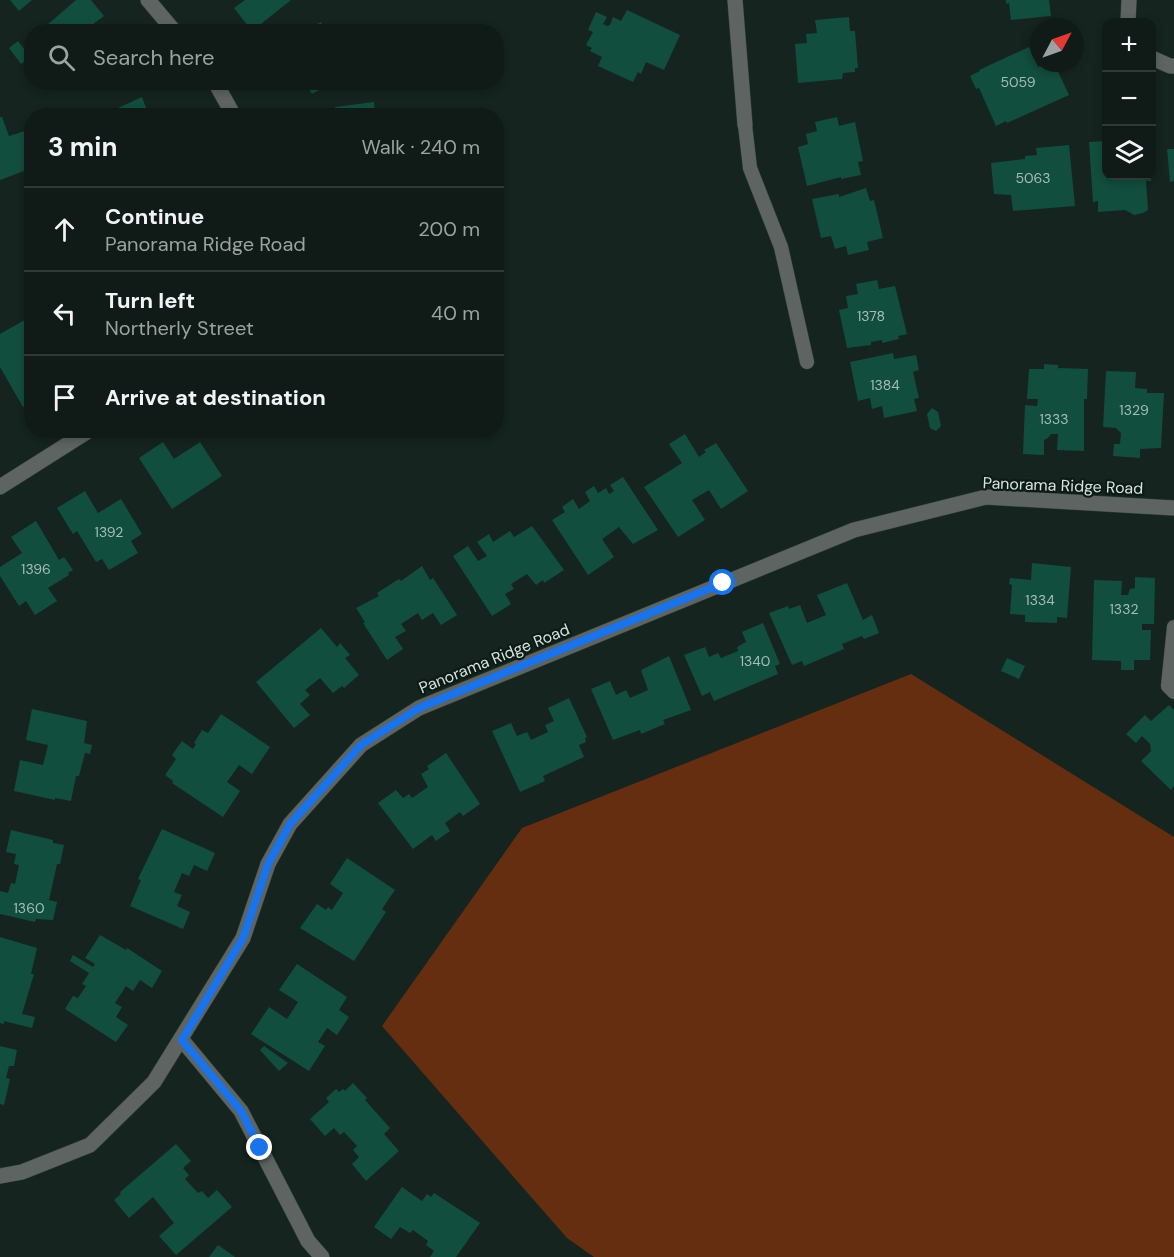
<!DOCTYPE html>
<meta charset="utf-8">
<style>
body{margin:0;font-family:"DM Sans",sans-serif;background:#192420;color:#f1f3f6}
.controls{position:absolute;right:18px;top:18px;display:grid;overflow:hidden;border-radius:12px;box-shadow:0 3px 9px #0003}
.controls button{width:54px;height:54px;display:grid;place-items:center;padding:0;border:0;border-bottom:2px solid #303936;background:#101b17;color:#f1f3f6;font:30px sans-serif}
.compass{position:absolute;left:1030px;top:18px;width:54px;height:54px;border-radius:50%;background:#101b17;box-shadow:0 3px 9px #0003;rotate:49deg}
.stop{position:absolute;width:18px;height:18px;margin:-14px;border:4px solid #1a73e8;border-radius:50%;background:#fff}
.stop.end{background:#1a73e8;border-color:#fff;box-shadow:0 2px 6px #0008}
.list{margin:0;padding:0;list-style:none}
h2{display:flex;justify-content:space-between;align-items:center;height:78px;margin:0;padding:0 24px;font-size:26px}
h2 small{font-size:20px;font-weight:400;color:#9ca1a1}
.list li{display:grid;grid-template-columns:39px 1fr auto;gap:18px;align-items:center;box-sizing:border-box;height:84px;padding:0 24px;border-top:2px solid #303936}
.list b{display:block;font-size:22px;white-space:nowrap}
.list p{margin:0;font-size:20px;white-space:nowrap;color:#9ca1a1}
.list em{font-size:20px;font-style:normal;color:#9ca1a1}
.icon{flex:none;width:33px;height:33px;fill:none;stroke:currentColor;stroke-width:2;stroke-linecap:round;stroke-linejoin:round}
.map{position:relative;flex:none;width:1174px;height:1257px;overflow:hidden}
.search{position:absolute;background:#101b17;box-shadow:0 3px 9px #0003;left:24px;top:24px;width:480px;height:66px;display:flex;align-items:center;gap:15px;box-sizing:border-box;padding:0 21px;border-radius:24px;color:#9ca1a1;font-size:22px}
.panel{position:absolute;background:#101b17;box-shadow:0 3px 9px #0003;left:24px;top:108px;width:480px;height:330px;border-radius:24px}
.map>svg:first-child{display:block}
.green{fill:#652e11}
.building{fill:#124e3d}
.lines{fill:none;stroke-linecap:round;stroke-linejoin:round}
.service-casing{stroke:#303f3a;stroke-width:15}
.minor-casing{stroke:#303f3a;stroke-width:16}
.service{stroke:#5d6461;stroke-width:14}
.minor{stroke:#5d6461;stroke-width:15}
.route{stroke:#1a73e8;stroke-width:8}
.labels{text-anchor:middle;stroke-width:4.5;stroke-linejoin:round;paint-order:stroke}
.number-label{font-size:14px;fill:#a6bdb6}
.street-label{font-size:16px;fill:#d8e2de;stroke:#0c1b16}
</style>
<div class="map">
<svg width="1174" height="1257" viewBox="0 0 1174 1257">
<rect width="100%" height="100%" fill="#15241f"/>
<path class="green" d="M911,674L1174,837V1257H594L567,1238L382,1026L522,828Z"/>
<g class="building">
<path d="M10,0H32L19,11Z"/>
<path d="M76,0H91L104,16L88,28L91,32H39Z"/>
<path d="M245,0H291L252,31L234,8Z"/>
<path d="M1006,0H1049L1051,16L1011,20L1009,3L1006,4Z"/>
<path d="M627,10L680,35L664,70L646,62L641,74L638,72L633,82L598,66L602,57L590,51L592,48L586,45L593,32L588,30L596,12L607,17L603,24L607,26L610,25L613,17L621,21Z"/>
<path d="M849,17L850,31H855L858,68H855V72L843,73L842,79L798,83L795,44L807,43L806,34L817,33L815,20Z"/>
<path d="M321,22L326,32H303Z"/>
<path d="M18,41L30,57L21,64L9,48Z"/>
<path d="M1029,47L1038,67L1048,63H1054L1069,95L1007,123L1006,121L996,126L979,88L976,89L970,76L980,71L979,70Z"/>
<path d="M305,82H333L312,94Z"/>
<path d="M142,97L149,116H105V114Z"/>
<path d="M374,102L375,116H336L335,107Z"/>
<path d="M0,117H2L9,136L25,131L32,153V168L0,180Z"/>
<path d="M837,117L839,126L855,122L863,161L858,162L861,175L841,179V177L807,186L798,147L808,144L806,134L817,131L815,122Z"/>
<path d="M1106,141V176H1151V181H1146L1148,210L1143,213L1134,215L1125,210L1098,212V201L1093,202L1089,142Z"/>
<path d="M1069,145L1075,206L1013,211L1011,195L994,194L991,163L1025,159V156L1037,155L1036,148Z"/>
<path d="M1167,149H1174V181L1170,182Z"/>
<path d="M866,188L870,201L874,200L883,238L867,242L869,250L848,255L846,246L835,249L831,236L821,238L812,199L839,194V197Z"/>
<path d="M877,280L879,289L895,286L907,334L898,336L899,339L882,343V340L871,342V345L847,348L839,310L848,308L846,296L858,294L856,284Z"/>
<path d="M28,318L32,323V402L23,407L0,367V334Z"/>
<path d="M893,353L894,359L916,355L919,370L913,372L919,398L914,399L917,411L884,418L882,406L872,409L870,398L858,401L850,362Z"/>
<path d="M1044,364L1058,365V368L1088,369L1087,399H1084V451L1057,450L1058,434H1051L1048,438L1044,440V455L1023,454L1025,405L1037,406L1038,399H1027L1029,369H1044Z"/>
<path d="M1106,371L1136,372L1135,388L1147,389V393H1164L1161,448L1140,449V458L1113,456L1114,444H1120L1121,433L1116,428L1103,427Z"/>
<path d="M932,408L938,412L941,426L936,431L930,428L927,414Z"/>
<path d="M685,434L699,457L706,452L704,450L716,443L748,491L721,509L709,490L692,500L705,520L678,537L644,487L682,463L669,444Z"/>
<path d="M163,442L174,459L200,442L222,476L172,509L139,458Z"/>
<path d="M623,477L658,530L633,544L619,527L602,539L614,557L588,575L552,520L565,512L562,507L573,499L579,509L590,501L585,492L594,486L598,493L606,488L609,494L614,491L610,485Z"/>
<path d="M85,491L98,513L121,499L142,534L131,541L138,553L109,570L102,559L96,562L77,531L73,534L57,508Z"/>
<path d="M36,521L59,560L64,557L73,570L68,573L69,575L48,588L57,601L35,615L26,601L19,606L0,576V567L22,553L11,537Z"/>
<path d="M532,526L564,570L544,583L543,580L536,585L527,574L511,584L514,589L505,594L511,604L492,616L453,556L468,546L478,561L487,556L477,542L489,534L493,542L510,531L514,537Z"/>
<path d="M1032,563L1071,567L1067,618L1057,617V623L1025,622V615L1010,614L1012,585L1009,584L1010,578L1031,580Z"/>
<path d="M422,566L430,580L433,578L457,615L441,625L433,613L422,620L418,613L401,624L406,631L395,637L403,649L387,660L363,623L365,622L356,608L379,596L377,593L399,579L401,581Z"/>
<path d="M1135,577L1155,578L1154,624H1142V630H1151L1150,660H1134V670H1121V661L1092,660L1094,580L1122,581L1121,595H1128L1130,589L1135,588Z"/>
<path d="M847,583L863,620L872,615L879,633L864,639L862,636L842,644L844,649L804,666L802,661L792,665L769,613L788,606L789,609L800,605L807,623L826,615L817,595Z"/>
<path d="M763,623L780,664L775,666L778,674L714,701L710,692L702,696L684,655L705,647L709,657L718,653L721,658L738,651L737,647L746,642L742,632Z"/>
<path d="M321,628L337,647L340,643L350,655L345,658L359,675L344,688L342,686L333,693L320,678L305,690L310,695L300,704L310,715L294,728L256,682Z"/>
<path d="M669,656L691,710L663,720L665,724L641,734L640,730L613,740L591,689L610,681L616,695L626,690L630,698L648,690L641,670Z"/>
<path d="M1007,658L1025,666L1019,679L1001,671Z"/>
<path d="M569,698L587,737L585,738L586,742L579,745L584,757L543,776L545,781L520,792L492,731L511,723L517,736L527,732L531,740L548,732L545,725L554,721L548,708Z"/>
<path d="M1169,705L1174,710V786L1171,790L1141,761L1151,751L1150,744L1142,736L1136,743L1126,734L1145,715L1151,721Z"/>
<path d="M32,709L87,721L84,743L92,745L90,754L85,753L79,776H76L71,801L55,798V800L14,791L20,760L43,765L48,745L26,740Z"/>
<path d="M221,714L270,747L252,774L239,765L227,782L240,791L223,817L172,783L173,781L165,775L176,759L172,755L182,741L193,749L196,744L194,743L202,730L208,733Z"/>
<path d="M446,753L480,804L463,816L460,812L445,823L450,831L436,841L432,835L413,849L378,803L396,790L403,798L409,794L412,798L428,787L421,774L429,769L427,766Z"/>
<path d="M162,829L215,853L207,871L194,865L189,876L182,873L174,892L182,895L177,906L190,912L183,929L130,906L141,880L138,879Z"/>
<path d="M11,830L53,840V843L64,845L60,864H57L49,900L57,902L53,920L36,919L35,922L0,914V891L8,893L11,883L15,884L19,865L14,864L16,854L6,852Z"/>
<path d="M347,858L395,890L382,909L386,912L354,961L300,928L317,904L326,910L328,907L332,910L343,893L330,884Z"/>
<path d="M100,935L126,950L127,948L162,971L152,988L140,980L133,991L126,986L115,1003L122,1007L116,1017L128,1025L116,1042L65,1009L73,996L78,998L86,986L82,984L89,973L70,961L73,955L93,967L95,964L85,958Z"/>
<path d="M0,937L37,948L31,974H34L22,1014L35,1017L32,1028L4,1021V1024L0,1023Z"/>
<path d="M297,964L347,997L339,1010L349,1017L337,1035L327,1028L318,1042L325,1046L309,1071L251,1034L269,1007L287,1019L298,1002L279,990Z"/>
<path d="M0,1046L17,1050L14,1066H9L6,1078L10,1079L4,1105L0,1104Z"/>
<path d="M264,1046L288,1063L279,1071L260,1050Z"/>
<path d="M353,1083L367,1098L365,1100L390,1128L384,1134L399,1151L366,1181L352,1164L359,1157L353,1150L357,1146L344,1132L340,1135L334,1128L325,1136L310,1119L329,1102L326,1098L336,1089L339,1092L343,1089L345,1091Z"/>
<path d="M176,1144L191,1161L183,1168L189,1175L185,1179L198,1193L202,1191L208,1198L217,1190L232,1207L176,1255L159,1236L174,1223L153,1197L129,1218L114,1200L121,1194L120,1192Z"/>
<path d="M402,1187L422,1201L427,1194L431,1197L434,1193L480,1223L456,1257H430L434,1251L426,1245L428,1241L413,1230L410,1233L400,1227L391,1239L374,1227Z"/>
<path d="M218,1245L235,1257H209Z"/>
</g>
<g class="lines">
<defs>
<g id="service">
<path d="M745,125L750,168L781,247L807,362"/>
<path d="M1174,627L1168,686L1174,692"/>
</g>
<g id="minor">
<path d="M148,0L175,32"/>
<path d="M735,0L745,125"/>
<path d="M1128,22L1129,0"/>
<path d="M1152,58L1170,66H1174"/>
<path d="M215,82L234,116"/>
<path d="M0,487L90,430"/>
<path d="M182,1040L241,1111L308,1241L322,1257"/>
<path d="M0,1176L22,1172L90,1145L154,1082L243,938L268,864L290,824L361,745L419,708L854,530L986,497L1174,508"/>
</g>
</defs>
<use href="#service" class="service-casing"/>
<use href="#minor" class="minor-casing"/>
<use href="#service" class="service"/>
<use href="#minor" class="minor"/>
</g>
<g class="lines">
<path class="route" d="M260,1148L241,1111L182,1040L243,938L268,864L290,824L361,745L419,708L723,583"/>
</g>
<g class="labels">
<g class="number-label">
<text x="1018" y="87">5059</text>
<text x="1033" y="183">5063</text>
<text x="871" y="321">1378</text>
<text x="885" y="390">1384</text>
<text x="1134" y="415">1329</text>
<text x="1054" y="424">1333</text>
<text x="109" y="537">1392</text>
<text x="36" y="574">1396</text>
<text x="1040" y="605">1334</text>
<text x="1124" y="614">1332</text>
<text x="755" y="666">1340</text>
<text x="29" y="913">1360</text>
</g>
<g class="street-label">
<text transform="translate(1063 485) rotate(2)" y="6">Panorama Ridge Road</text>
<text transform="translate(494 658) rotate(-22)" y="6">Panorama Ridge Road</text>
</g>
</g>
</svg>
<div class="controls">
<button>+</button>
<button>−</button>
<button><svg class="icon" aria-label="layers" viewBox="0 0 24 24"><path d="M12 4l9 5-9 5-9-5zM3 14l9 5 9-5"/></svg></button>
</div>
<svg class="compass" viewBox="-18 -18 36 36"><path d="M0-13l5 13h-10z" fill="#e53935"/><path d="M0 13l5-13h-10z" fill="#9ca1a1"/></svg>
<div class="stop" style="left:723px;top:583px"></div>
<div class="stop end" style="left:260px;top:1148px"></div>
<div class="search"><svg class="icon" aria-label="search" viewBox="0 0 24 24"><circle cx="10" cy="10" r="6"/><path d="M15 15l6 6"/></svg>Search here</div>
<section class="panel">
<h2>3 min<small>Walk · 240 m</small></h2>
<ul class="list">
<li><svg class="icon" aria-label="ahead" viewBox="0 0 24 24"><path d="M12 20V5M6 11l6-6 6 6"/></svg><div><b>Continue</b><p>Panorama Ridge Road</p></div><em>200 m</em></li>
<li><svg class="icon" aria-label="left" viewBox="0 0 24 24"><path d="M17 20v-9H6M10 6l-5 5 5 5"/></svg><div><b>Turn left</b><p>Northerly Street</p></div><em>40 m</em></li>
<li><svg class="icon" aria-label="arrive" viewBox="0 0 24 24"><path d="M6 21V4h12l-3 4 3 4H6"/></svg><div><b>Arrive at destination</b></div></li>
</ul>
</section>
</div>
